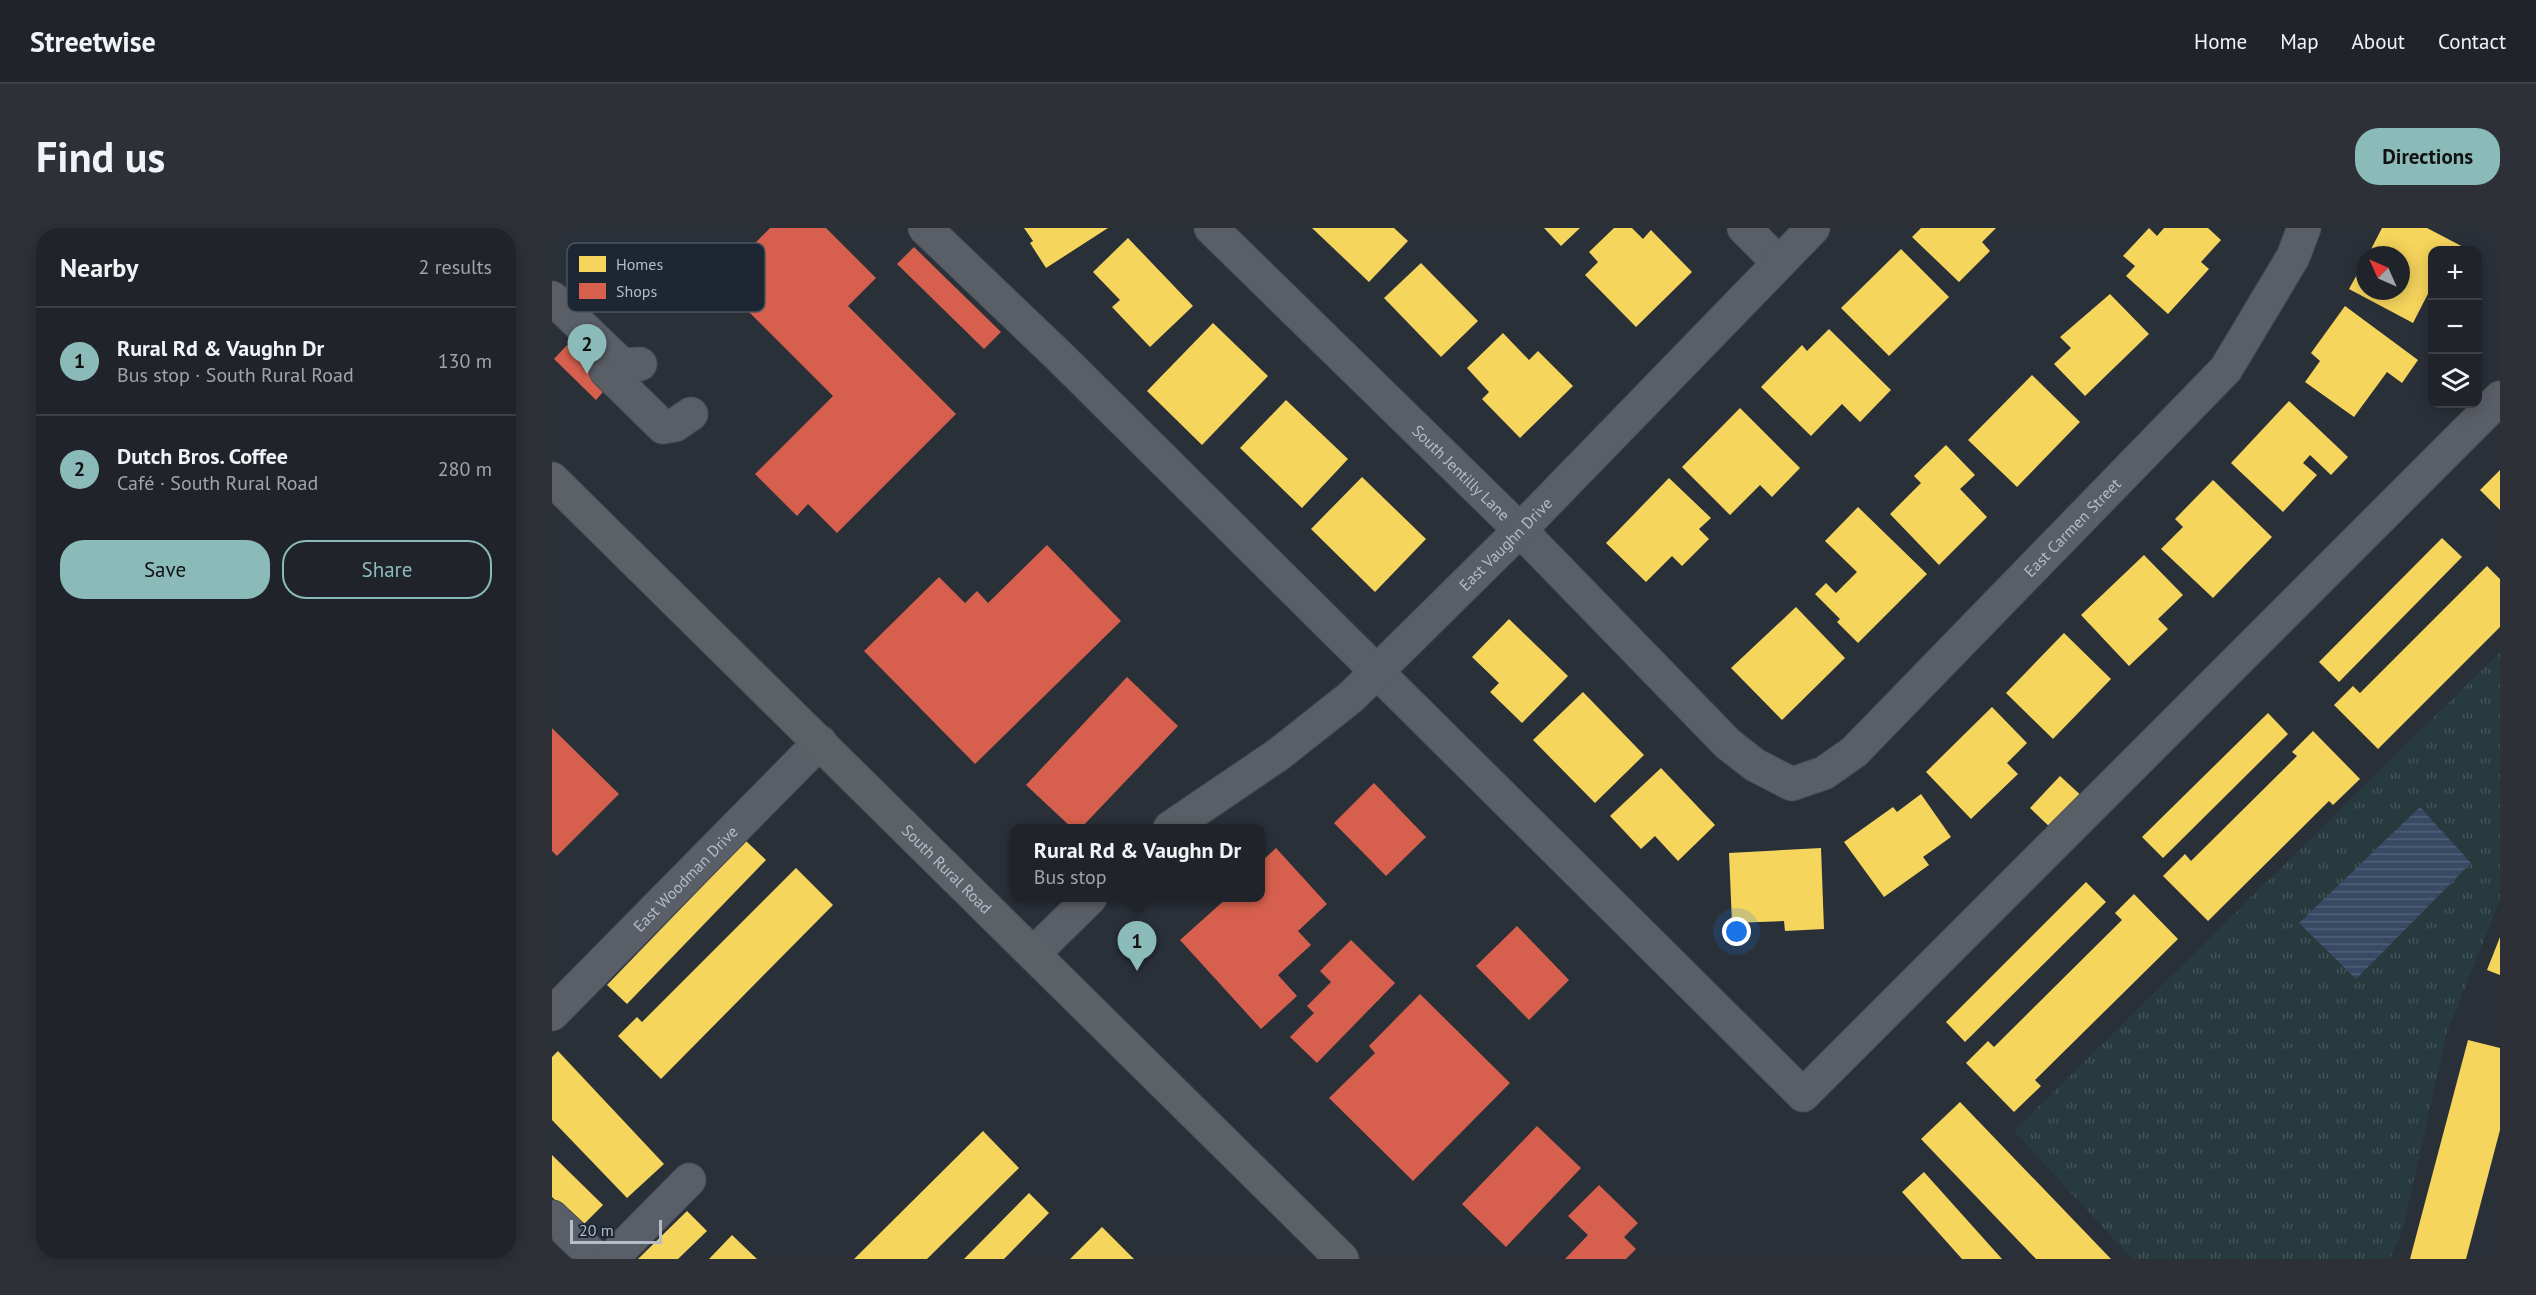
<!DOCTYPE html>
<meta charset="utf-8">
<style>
body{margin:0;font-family:"PT Sans",sans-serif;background:#2d3036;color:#f1f3f6}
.controls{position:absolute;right:18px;top:18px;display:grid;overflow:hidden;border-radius:12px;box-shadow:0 3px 15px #0003}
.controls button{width:54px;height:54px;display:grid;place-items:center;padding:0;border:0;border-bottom:2px solid #3d4147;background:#20242a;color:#f1f3f6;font:30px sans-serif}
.compass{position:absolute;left:1804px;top:18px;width:54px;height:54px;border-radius:50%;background:#20242a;box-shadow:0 3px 15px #0003;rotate:315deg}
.scale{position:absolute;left:18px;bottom:15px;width:92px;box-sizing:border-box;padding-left:6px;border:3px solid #b4bcc9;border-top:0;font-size:16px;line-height:21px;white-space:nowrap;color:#b4bcc9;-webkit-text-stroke:4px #1d2633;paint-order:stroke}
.you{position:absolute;left:1185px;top:704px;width:21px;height:21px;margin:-15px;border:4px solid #fff;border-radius:50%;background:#1a73e8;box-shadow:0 0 0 9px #1a73e833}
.badge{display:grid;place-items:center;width:39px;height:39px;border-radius:50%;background:#8bbbb9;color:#111;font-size:20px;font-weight:700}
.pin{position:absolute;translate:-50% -50px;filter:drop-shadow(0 2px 3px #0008)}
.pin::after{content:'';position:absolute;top:32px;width:21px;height:18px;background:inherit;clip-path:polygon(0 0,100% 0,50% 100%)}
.popup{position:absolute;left:458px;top:596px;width:255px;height:78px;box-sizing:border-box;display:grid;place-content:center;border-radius:12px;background:#20242a;filter:drop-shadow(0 2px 4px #0005);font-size:20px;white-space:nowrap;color:#a2a4a8}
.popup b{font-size:22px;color:#f1f3f6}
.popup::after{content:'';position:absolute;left:50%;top:100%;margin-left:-12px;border:12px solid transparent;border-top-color:#20242a}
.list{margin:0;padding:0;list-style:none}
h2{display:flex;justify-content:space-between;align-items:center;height:78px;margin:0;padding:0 24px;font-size:26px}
h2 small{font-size:20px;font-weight:400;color:#a2a4a8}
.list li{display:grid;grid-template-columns:39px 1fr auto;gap:18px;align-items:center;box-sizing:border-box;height:108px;padding:0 24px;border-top:2px solid #3d4147}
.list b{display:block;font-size:22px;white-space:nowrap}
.list p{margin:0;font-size:20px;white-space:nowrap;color:#a2a4a8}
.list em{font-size:20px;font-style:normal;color:#a2a4a8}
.actions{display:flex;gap:12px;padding:18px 24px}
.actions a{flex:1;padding:14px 0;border:2px solid #8bbbb9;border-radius:24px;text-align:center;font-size:21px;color:#8bbbb9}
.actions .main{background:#8bbbb9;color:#111}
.icon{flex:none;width:33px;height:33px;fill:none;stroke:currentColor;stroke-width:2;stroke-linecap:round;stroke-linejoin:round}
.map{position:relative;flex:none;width:1948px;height:1031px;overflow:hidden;border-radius:24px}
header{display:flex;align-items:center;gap:36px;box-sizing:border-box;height:84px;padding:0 30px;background:#20242a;border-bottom:2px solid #3d4147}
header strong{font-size:28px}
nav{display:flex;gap:33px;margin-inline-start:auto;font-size:21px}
.intro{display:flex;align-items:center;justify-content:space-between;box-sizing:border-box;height:144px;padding:0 36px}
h1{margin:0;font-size:42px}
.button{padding:15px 27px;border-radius:24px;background:#8bbbb9;color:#111;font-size:21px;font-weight:700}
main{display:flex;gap:36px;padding:0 36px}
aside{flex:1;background:#20242a;border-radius:24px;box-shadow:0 3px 15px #0003}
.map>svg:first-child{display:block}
.park{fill:url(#park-tufts)}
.water{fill:url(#water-rules)}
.homes{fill:#f6d55c}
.shops{fill:#d6604d}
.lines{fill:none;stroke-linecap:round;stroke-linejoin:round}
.minor-casing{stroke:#484c53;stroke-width:35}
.major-casing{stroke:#484c55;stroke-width:35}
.minor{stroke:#5a5e66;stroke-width:33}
.major{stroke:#5c6168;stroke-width:33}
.labels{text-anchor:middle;stroke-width:6;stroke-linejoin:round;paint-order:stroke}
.street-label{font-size:16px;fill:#b4bcc9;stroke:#1d2633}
.key{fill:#1d2633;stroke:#4a5360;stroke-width:1.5}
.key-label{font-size:16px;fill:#b4bcc9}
</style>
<header>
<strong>Streetwise</strong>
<nav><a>Home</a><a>Map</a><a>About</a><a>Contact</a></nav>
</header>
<div class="intro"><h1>Find us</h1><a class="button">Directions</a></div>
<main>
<aside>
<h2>Nearby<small>2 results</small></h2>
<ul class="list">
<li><span class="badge">1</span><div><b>Rural Rd &amp; Vaughn Dr</b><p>Bus stop · South Rural Road</p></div><em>130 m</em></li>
<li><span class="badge">2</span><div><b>Dutch Bros. Coffee</b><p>Café · South Rural Road</p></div><em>280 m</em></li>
</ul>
<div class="actions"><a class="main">Save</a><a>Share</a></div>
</aside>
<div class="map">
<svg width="1948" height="1031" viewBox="0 0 1948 1031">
<defs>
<pattern id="park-tufts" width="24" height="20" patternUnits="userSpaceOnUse" patternTransform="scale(1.5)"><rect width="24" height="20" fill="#273a3e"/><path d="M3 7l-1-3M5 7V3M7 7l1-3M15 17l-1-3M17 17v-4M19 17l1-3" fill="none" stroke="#445559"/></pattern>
<pattern id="water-rules" width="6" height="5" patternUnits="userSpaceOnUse" patternTransform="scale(1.5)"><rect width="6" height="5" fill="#384963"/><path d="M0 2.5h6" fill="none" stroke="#526178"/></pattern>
</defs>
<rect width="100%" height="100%" fill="#2a3038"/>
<path class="park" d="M1948,424V672L1895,804L1851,1001L1838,1031H1580L1462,903Z"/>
<path class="water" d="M1868,579L1919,635L1804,751L1747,695Z"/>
<g class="homes">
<path d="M472,0H556L494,40L478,15L481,13Z"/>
<path d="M760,0H842L856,13L817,54Z"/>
<path d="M992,0H1028L1009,18Z"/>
<path d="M1062,0H1080L1091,11L1099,2L1140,44L1084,99L1033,47L1046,34L1037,24Z"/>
<path d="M1369,0H1444L1430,14L1438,23L1407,54L1360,9Z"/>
<path d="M1597,0L1605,8L1612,0H1656L1669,12L1649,34L1657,41L1616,86L1574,48L1583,38L1571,28Z"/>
<path d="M1830,0H1875L1917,22H1880V58L1861,95L1797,61L1813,32V63H1849V27H1816Z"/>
<path d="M576,10L641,78L598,119L560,79L568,72L541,44Z"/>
<path d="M1349,21L1397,69L1337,128L1289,80Z"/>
<path d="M869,35L926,93L889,129L832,70Z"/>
<path d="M1558,66L1597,106L1533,168L1502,136L1519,120L1508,109Z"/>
<path d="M1793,78L1866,132L1850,155L1835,144L1802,189L1753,154L1768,133L1759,125Z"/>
<path d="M661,95L716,148L650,217L595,163Z"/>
<path d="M1277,101L1339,162L1308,194L1290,176L1259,208L1209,159L1250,117L1255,123Z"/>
<path d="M951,105L977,132L986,123L1021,158L968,210L930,171L937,164L915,140Z"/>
<path d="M1480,147L1528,194L1465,259L1416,212Z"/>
<path d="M734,172L796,231L750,280L688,220Z"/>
<path d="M1737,173L1796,229L1779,247L1758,227L1751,235L1765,247L1731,284L1679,235Z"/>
<path d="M1188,180L1248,240L1220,269L1208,257L1178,287L1130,239Z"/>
<path d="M1394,217L1423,247L1408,261L1435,289L1387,337L1338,286L1369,255L1362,248Z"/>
<path d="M1948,242V282L1928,262Z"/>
<path d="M810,249L874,311L823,364L759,301Z"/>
<path d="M1117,250L1159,290L1147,301L1157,311L1130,338L1120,328L1094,354L1054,315Z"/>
<path d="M1661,252L1720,309L1661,370L1609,321L1631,299L1623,291Z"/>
<path d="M1306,279L1375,346L1306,415L1285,394L1288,391L1263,366L1274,355L1284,365L1305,344L1273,313Z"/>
<path d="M1890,310L1910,329L1787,454L1767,434Z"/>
<path d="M1592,327L1631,367L1606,391L1616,401L1577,438L1529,387Z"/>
<path d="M1935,338L1948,351V399L1826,521L1782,477L1801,458L1808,465Z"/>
<path d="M1244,379L1293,430L1230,492L1179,440Z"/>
<path d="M957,391L1016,448L970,495L938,464L947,455L920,429Z"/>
<path d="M1512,405L1559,451L1501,511L1454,465Z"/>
<path d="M1031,464L1092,527L1043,575L981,512Z"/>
<path d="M1440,479L1475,515L1455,535L1466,546L1419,591L1374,544Z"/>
<path d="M1716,485L1736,506L1611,630L1590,609Z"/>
<path d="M1761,503L1808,551L1781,577L1777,573L1656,693L1611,648L1633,626L1639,633L1745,528L1740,524Z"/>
<path d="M1109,540L1163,597L1126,633L1103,608L1089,621L1058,588Z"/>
<path d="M1508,548L1533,571L1502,603L1478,580Z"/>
<path d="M1369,566L1399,609L1371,629L1377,637L1332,669L1292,614L1341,579L1345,584Z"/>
<path d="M194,613L214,632L75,776L55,757Z"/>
<path d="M1269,620L1272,701L1233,703L1232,693L1180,695L1177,625Z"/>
<path d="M244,640L281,677L109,851L66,808L85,789L90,794Z"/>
<path d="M1534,654L1554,674L1413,814L1394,794Z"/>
<path d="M1582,666L1626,711L1483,852L1489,858L1462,884L1414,835L1436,813L1442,819L1570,692L1563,685Z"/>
<path d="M1948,709V747L1935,742Z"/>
<path d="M1916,812L1948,820V902L1914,1031H1858Z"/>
<path d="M6,823L112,936L75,970L0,892V829Z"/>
<path d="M1408,874L1559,1031H1484L1369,911Z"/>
<path d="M431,903L467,940L375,1031H302Z"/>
<path d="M0,927L51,977L30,998L0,969Z"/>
<path d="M1372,944L1450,1031H1410L1350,964Z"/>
<path d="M477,965L497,985L452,1031H412Z"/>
<path d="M135,983L155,1003L126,1031H86Z"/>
<path d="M550,999L582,1031H518Z"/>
<path d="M180,1007L205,1031H157Z"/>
</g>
<g class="shops">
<path d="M218,0H274L324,50L296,78L404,186L285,305L256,276L245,288L203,246L281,168L166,53Z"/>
<path d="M362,19L449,104L432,121L345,36Z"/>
<path d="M15,117L31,133L45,119L57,157L44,172L2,131Z"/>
<path d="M495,317L569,393L423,536L312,423L387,349L413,375L425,363L436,375Z"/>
<path d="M575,449L626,498L529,600H520L474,557Z"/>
<path d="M0,500L67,566L5,628L0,623Z"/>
<path d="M822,555L874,609L834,648L782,595Z"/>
<path d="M724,620L775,676L746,703L759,717L726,747L745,768L709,801L628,712L675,670H708V635Z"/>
<path d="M965,698L1017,752L977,792L924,738Z"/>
<path d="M799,712L843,755L765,835L738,809L762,785L755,778L779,754L768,743Z"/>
<path d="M868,766L958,855L861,953L777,870L823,825L817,818Z"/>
<path d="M985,898L1029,940L954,1019L910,976Z"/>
<path d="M1047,957L1086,995L1072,1009L1084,1021L1074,1031H1013L1036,1007L1016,988Z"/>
</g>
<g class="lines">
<defs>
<g id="minor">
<path d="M373,0L508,129L1251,867L1948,170"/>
<path id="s1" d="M659,0L968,302L1176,516L1203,537L1240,556L1272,545L1302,524L1674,141L1741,29L1752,0"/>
<path d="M1192,0L1227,35"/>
<path d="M0,70L70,137L88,136"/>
<path d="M54,143L111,199L123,197L139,186"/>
<path id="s2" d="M618,600L727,526L799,469L968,302L1261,0"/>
<path d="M482,725L538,670"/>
<path id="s3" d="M0,786L268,514"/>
<path d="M0,989L45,1031"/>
<path d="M59,1031L137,952"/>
</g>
<g id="major">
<path id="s4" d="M0,251L790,1031"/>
</g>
</defs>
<use href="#minor" class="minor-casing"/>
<use href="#major" class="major-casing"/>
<use href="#minor" class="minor"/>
<use href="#major" class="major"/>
</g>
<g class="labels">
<g class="street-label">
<text dy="6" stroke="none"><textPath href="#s1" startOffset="350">South Jentilly Lane</textPath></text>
<text dy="6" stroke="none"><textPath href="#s1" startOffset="1190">East Carmen Street</textPath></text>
<text dy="6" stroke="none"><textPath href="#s2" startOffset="441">East Vaughn Drive</textPath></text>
<text dy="6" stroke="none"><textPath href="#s4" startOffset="555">South Rural Road</textPath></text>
<text dy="6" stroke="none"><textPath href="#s3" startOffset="190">East Woodman Drive</textPath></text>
</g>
</g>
<rect x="15" y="15" width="198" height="69" rx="9" class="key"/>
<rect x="27" y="28" width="27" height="16" fill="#f6d55c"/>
<rect x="27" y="55" width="27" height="16" fill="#d6604d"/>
<g class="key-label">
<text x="64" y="42">Homes</text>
<text x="64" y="69">Shops</text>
</g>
</svg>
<div class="controls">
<button>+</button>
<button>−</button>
<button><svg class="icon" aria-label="layers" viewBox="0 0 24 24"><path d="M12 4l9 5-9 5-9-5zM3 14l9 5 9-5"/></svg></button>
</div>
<svg class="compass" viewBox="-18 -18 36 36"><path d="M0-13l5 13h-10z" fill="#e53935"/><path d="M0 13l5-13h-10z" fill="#a2a4a8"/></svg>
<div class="scale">20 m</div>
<div class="you"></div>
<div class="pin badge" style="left:585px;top:743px">1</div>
<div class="popup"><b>Rural Rd &amp; Vaughn Dr</b>Bus stop</div>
<div class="pin badge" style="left:35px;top:146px">2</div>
</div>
</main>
